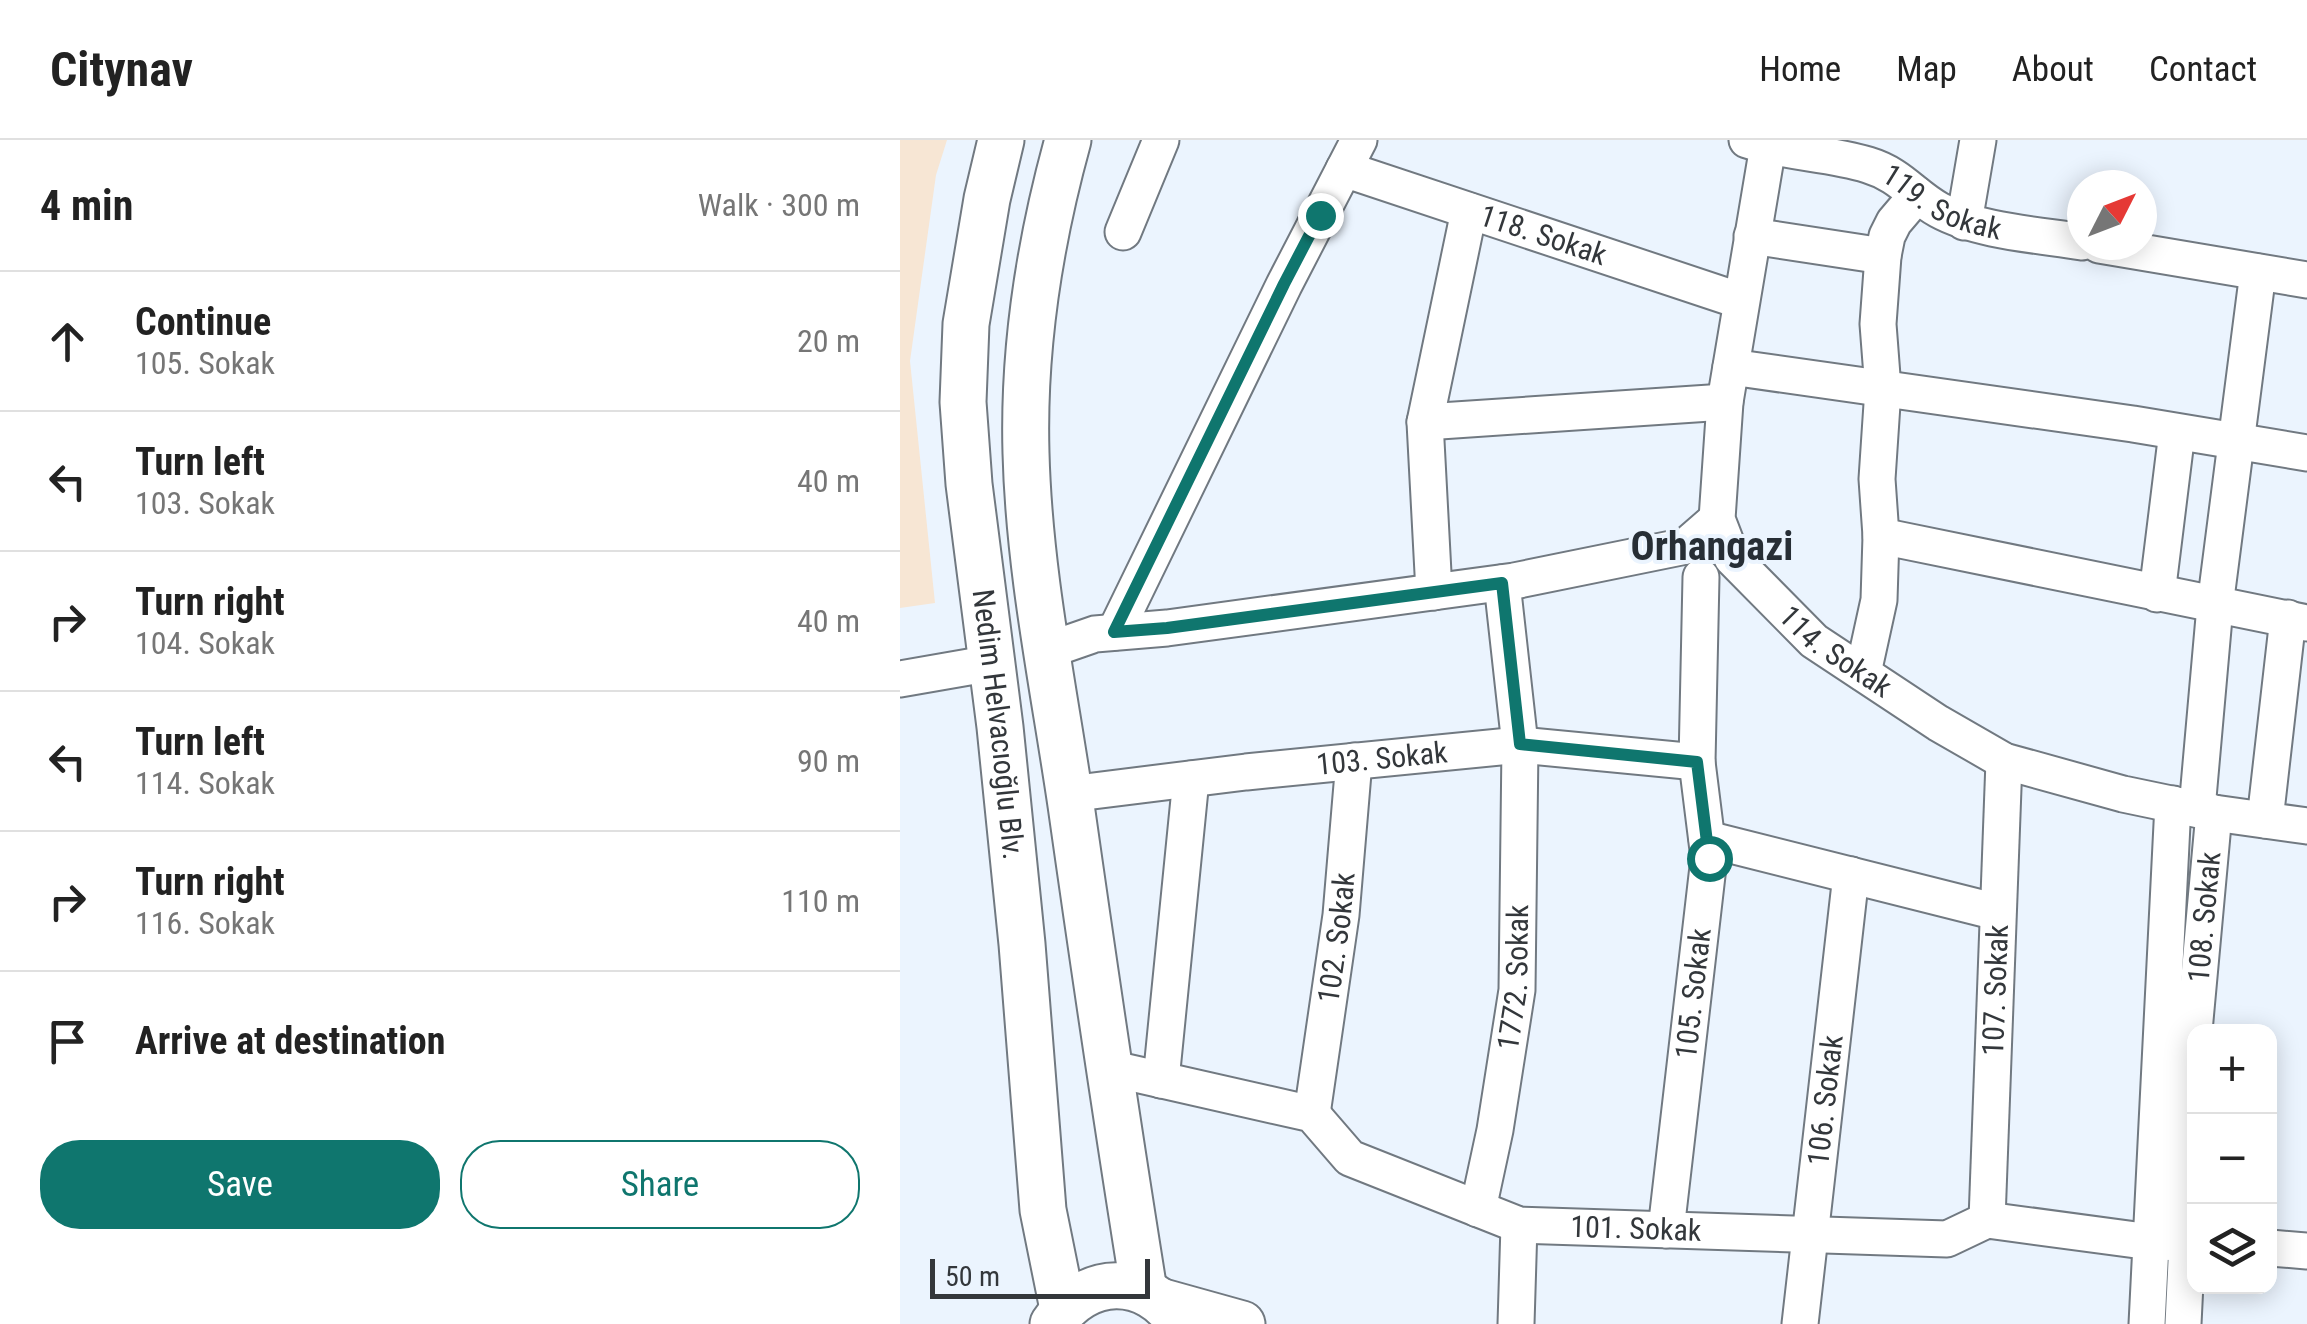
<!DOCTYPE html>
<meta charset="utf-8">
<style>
body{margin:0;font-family:"Roboto Condensed",sans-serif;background:#f2f2f2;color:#222}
.controls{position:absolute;right:30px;bottom:30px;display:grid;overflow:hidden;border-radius:20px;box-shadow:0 5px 25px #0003}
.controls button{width:90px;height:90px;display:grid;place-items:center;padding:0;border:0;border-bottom:2px solid #e0e0e0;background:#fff;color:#222;font:50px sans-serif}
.compass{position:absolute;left:1167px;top:30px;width:90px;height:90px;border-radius:50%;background:#fff;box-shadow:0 5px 25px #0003;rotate:48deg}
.scale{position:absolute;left:30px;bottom:25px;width:220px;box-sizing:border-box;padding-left:10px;border:5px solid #33373b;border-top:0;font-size:28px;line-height:35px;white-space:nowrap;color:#33373b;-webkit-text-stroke:8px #ebf4fe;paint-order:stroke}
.stop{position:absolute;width:30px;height:30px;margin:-22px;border:8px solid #0f766e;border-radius:50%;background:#fff}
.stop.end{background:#0f766e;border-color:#fff;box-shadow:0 2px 10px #0008}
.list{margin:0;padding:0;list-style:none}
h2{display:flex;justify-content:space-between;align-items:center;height:130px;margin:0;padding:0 40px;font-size:42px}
h2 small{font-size:32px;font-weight:400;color:#767676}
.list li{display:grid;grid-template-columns:65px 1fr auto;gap:30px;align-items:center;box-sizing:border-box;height:140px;padding:0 40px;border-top:2px solid #e0e0e0}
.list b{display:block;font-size:38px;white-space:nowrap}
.list p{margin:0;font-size:32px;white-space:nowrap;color:#767676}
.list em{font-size:32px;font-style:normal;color:#767676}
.actions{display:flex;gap:20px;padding:30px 40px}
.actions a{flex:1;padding:22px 0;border:2px solid #0f766e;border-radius:40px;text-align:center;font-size:35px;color:#0f766e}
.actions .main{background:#0f766e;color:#fff}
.icon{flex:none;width:55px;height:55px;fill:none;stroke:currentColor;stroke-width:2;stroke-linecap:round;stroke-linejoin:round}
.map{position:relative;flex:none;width:1407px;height:1184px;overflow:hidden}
header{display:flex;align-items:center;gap:60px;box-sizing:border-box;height:140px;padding:0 50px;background:#fff;border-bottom:2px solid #e0e0e0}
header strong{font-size:48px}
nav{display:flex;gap:55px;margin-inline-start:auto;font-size:35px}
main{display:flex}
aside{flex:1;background:#fff}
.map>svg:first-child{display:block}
.medical{fill:#f7e6d4}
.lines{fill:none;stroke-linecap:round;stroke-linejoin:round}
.minor-casing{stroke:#717981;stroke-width:39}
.major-casing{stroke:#717981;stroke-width:49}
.minor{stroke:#fff;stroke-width:35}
.major{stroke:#fff;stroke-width:45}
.route{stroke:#0f766e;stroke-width:12}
.labels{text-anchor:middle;stroke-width:8;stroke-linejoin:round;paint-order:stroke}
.street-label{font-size:30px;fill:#33373b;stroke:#ebf4fe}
.district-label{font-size:40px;font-weight:bold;fill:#272e35;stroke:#ebf4fe}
</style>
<header>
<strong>Citynav</strong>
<nav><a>Home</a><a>Map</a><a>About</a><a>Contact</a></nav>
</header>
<main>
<aside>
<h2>4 min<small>Walk · 300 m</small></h2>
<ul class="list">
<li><svg class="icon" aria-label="ahead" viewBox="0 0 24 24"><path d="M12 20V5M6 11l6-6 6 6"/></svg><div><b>Continue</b><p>105. Sokak</p></div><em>20 m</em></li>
<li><svg class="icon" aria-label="left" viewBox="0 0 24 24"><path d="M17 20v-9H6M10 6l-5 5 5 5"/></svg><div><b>Turn left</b><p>103. Sokak</p></div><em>40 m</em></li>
<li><svg class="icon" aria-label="right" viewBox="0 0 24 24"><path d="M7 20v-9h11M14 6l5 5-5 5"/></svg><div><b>Turn right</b><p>104. Sokak</p></div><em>40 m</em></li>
<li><svg class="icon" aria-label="left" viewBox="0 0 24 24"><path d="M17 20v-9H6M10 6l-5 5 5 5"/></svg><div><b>Turn left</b><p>114. Sokak</p></div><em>90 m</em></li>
<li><svg class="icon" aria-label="right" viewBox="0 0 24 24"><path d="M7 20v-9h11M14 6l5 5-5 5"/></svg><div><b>Turn right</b><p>116. Sokak</p></div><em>110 m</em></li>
<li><svg class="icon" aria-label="arrive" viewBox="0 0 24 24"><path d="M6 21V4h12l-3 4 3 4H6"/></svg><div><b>Arrive at destination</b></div></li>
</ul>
<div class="actions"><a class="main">Save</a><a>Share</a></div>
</aside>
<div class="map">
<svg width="1407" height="1184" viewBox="0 0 1407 1184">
<rect width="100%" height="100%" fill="#ebf4fe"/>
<path class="medical" d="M0,0H47L36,35L10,221L35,463L0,468Z"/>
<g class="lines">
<defs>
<g id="minor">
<path id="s1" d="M847,0C886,13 929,13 968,25C1001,35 1012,55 1039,70C1077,91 1139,95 1182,102"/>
<path id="s2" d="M869,0L825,262L817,379L832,418L914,501L1038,583L1104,621L1223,654L1314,673L1407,686"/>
<path id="s3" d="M444,29L841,161"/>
<path d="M1064,82L1078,0"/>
<path d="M223,92L261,0"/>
<path d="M852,96L983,116"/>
<path d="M1199,105L1407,140"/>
<path d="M831,227L1233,284L1407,313"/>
<path d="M525,282L825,262"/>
<path d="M981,396L1407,483"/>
<path d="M534,452L525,282L569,71"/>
<path d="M1257,454L1277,292"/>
<path d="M215,492L384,145L459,0"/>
<path d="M146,511L195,494L267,488L614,441L786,406L817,379"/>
<path d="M963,533L979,460L981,396L977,339L983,249L978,184L983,116L987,96L994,82L1017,55"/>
<path d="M0,539L92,523"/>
<path id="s4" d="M169,654L346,632L620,605L797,622"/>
<path d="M1297,669L1315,466L1358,132"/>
<path d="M1365,680L1388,478"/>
<path d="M807,699L1097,772"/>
<path id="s5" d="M209,928L412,974L450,1018L619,1085L1047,1099L1087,1080L1251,1102L1294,1103"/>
<path d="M261,940L291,639"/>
<path id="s6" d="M412,974L441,775L454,621"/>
<path id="s7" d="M578,1069L595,990L617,850L620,605L602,443"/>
<path id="s8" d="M1087,1080L1104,621"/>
<path id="s9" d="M766,1090L809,718L797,622L801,437"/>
<path d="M1370,1108L1407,1111"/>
<path d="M616,1184L619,1085"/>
<path id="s10" d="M900,1184L951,735"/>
<path d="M1247,1184L1273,664"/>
<path id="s11" d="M1283,1184L1287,1102L1282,1022L1314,673"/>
</g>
<g id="major">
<path id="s12" d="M101,0L87,59L66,184L63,262L69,344L100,587L122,804L143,1070L163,1169"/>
<path d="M168,0C140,101 123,208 126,313C129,432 154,549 171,665C194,827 218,989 244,1151"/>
<path d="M263,1162L342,1184"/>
<path d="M153,1184C185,1134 247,1132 280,1184"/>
</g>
</defs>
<use href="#minor" class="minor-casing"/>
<use href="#major" class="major-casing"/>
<use href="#minor" class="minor"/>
<use href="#major" class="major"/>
</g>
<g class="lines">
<path class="route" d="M420,75L384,144L214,492L267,488L602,443L620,604L797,622L809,718"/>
</g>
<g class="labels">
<g class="street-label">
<text dy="10" stroke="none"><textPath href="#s1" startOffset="208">119. Sokak</textPath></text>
<text dy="10" stroke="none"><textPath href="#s3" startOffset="210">118. Sokak</textPath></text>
<text dy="10" stroke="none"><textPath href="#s2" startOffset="565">114. Sokak</textPath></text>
<text dy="10" stroke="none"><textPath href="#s12" startOffset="590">Nedim Helvacıoğlu Blv.</textPath></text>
<text dy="10" stroke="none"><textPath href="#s4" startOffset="315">103. Sokak</textPath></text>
<text dy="10" stroke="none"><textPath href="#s11" startOffset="408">108. Sokak</textPath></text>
<text dy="10" stroke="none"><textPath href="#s6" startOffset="178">102. Sokak</textPath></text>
<text dy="10" stroke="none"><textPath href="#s7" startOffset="235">1772. Sokak</textPath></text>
<text dy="10" stroke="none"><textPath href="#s8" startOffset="230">107. Sokak</textPath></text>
<text dy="10" stroke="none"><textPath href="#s9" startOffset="238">105. Sokak</textPath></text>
<text dy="10" stroke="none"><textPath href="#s10" startOffset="225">106. Sokak</textPath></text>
<text dy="10" stroke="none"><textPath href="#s5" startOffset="565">101. Sokak</textPath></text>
</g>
<g class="district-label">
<text x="812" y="420">Orhangazi</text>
</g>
</g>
</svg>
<div class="controls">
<button>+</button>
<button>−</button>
<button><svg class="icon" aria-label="layers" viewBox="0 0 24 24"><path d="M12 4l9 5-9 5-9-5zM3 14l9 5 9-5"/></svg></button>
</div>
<svg class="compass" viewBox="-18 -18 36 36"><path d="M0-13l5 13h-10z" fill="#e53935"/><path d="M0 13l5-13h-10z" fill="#767676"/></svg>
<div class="scale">50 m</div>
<div class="stop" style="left:809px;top:718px"></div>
<div class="stop end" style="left:420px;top:75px"></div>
</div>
</main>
